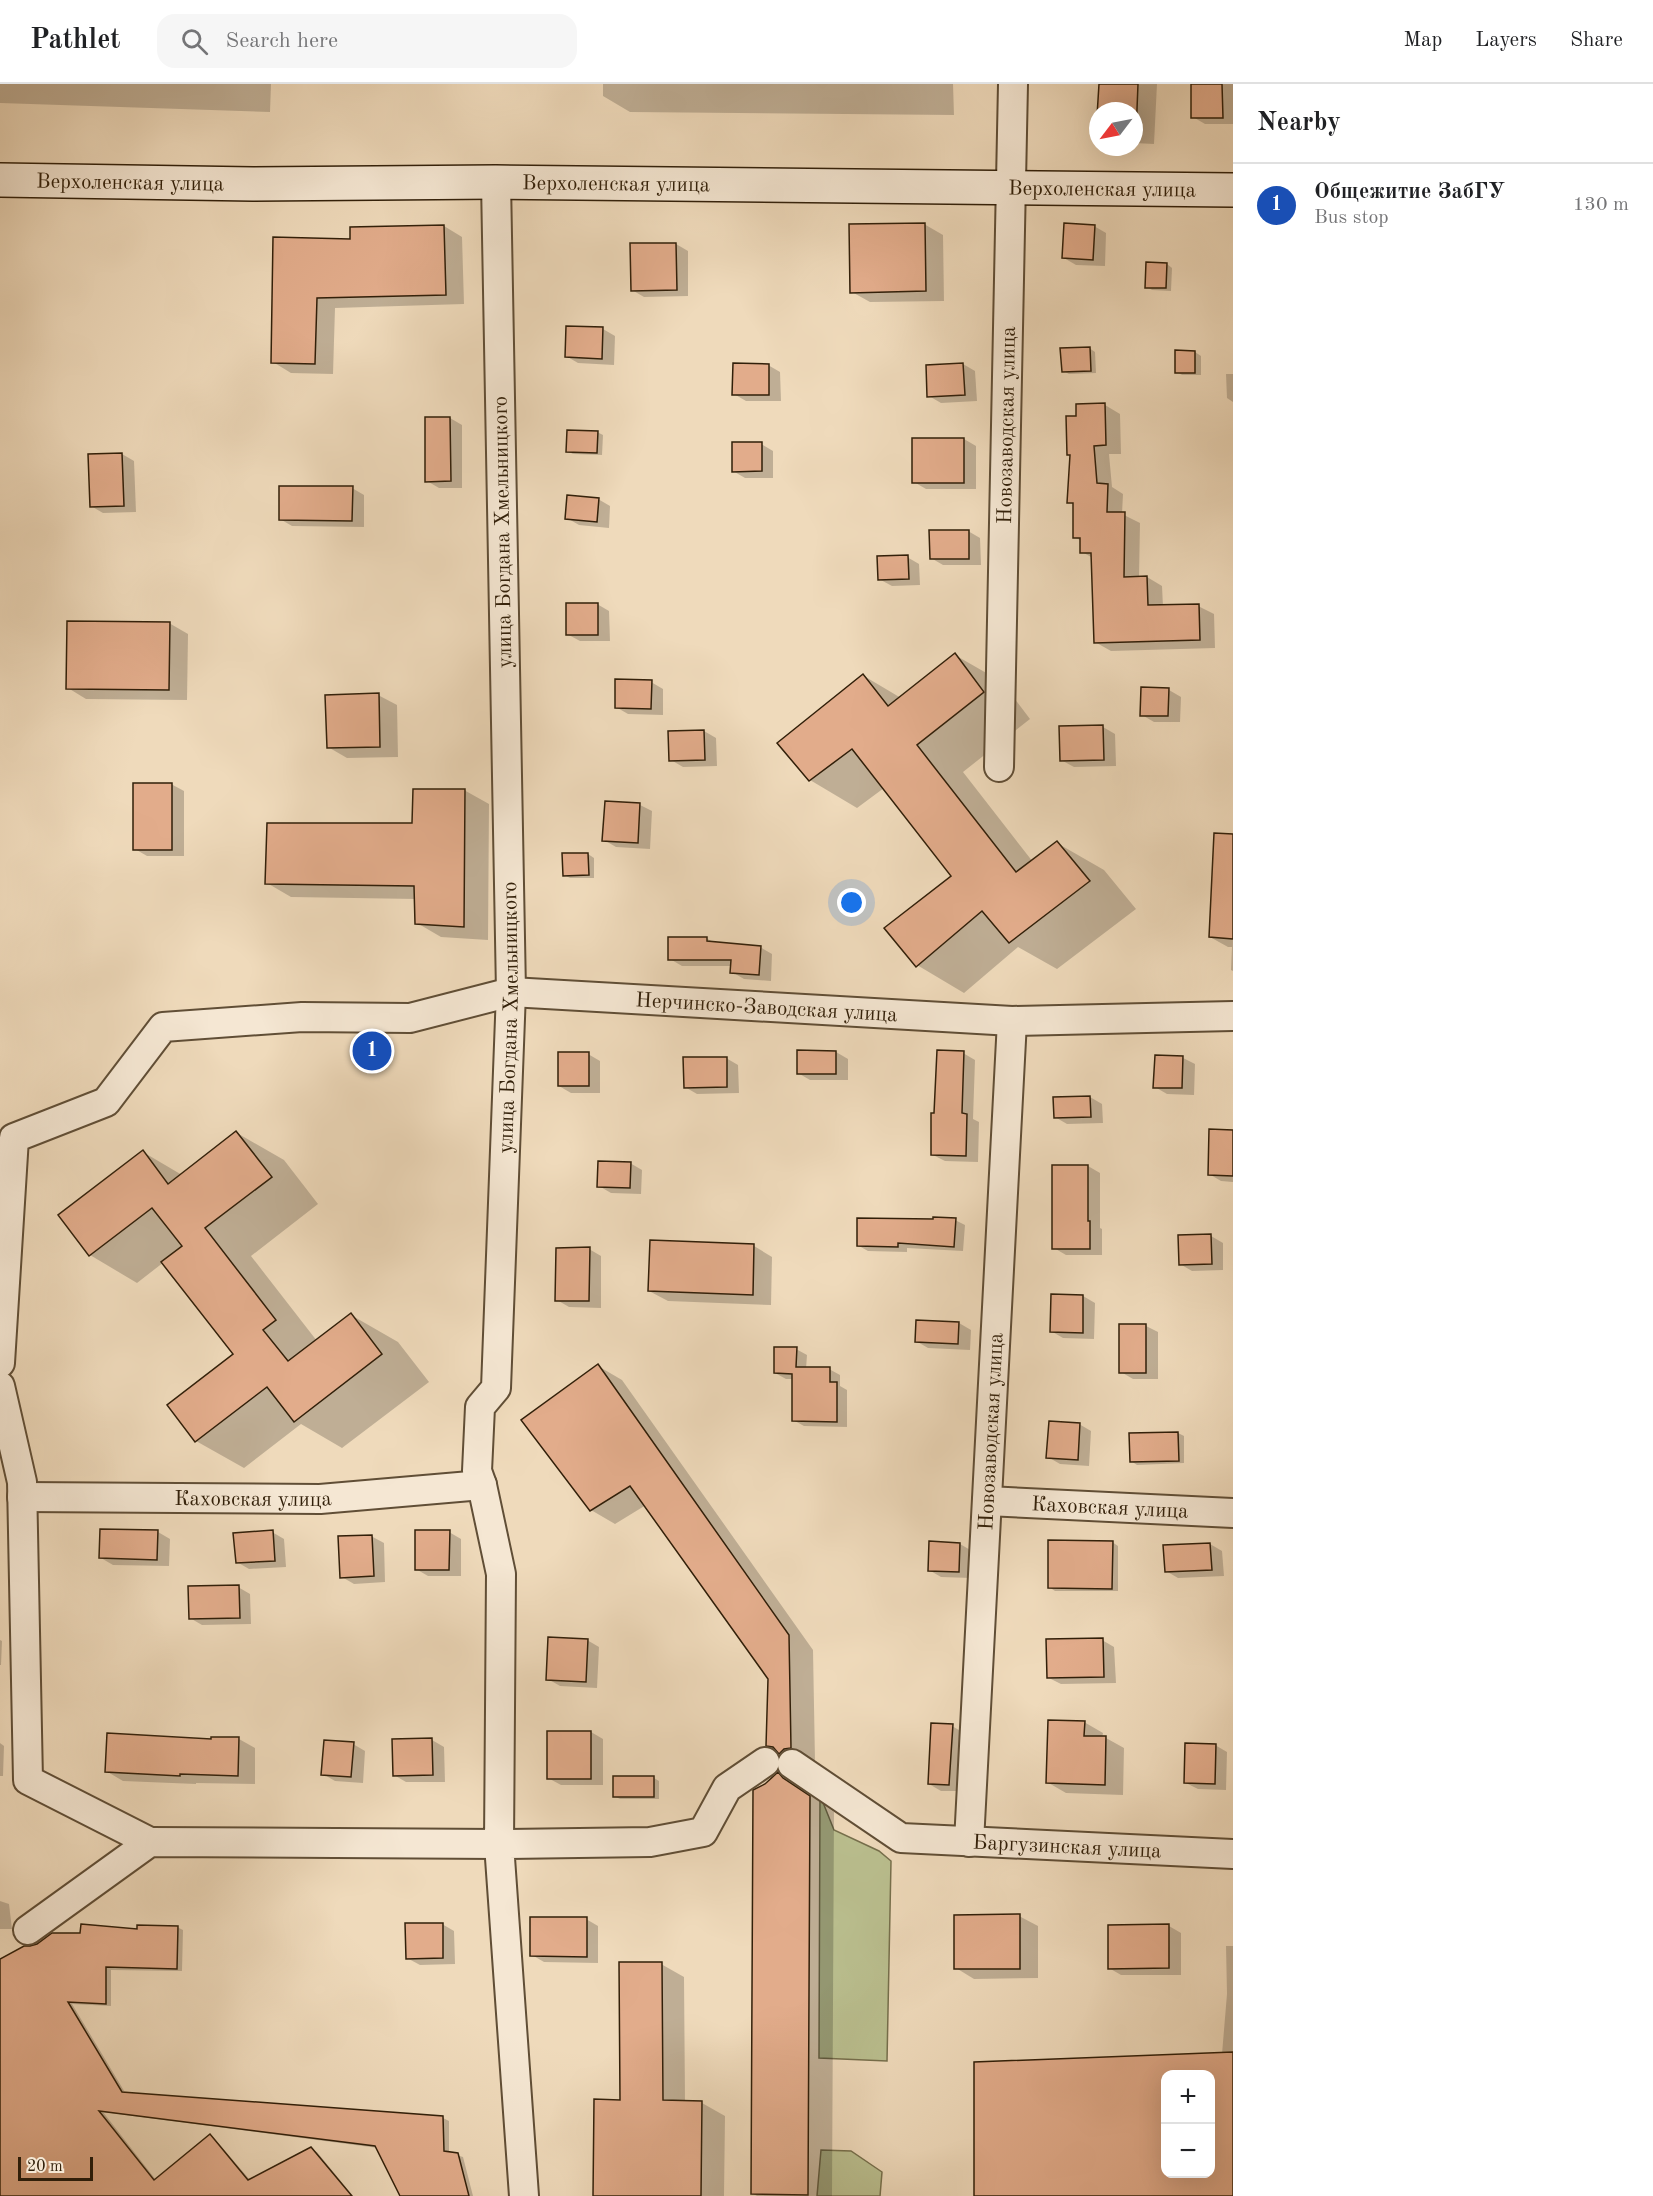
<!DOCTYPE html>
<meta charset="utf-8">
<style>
body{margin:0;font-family:"Old Standard TT",serif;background:#f6f6f6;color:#202124}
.controls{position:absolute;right:18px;bottom:18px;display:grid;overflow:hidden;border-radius:12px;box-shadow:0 6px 24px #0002}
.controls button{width:54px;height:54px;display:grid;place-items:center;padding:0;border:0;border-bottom:2px solid #e0e0e0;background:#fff;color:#202124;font:30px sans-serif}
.compass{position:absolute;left:1089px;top:18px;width:54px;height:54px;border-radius:50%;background:#fff;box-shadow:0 6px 24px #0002;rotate:238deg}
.scale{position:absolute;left:18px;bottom:15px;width:75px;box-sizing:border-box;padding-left:6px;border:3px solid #311f09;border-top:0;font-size:16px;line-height:21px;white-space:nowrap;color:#311f09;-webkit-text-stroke:4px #f5e7d3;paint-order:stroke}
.you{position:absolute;left:852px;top:819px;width:21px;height:21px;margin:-15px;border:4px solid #fff;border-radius:50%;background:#1a73e8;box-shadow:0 0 0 9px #1a73e833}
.badge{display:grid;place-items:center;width:39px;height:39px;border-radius:50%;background:#0f766e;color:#fff;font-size:20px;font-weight:700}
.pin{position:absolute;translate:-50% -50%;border:3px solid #fff;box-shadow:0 2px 6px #0006}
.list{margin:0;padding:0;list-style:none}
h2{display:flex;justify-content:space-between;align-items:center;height:78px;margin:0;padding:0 24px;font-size:26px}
h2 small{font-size:20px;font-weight:400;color:#757577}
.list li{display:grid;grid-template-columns:39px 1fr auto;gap:18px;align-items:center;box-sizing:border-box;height:84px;padding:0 24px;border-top:2px solid #e0e0e0}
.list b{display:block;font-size:22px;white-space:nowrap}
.list p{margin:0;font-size:20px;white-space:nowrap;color:#757577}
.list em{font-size:20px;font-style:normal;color:#757577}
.icon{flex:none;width:33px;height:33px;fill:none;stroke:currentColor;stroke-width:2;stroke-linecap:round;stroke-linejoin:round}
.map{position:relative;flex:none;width:1233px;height:2112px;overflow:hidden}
header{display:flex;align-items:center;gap:36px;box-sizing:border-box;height:84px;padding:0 30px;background:#fff;border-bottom:2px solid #e0e0e0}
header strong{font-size:28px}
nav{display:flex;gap:33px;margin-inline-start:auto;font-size:21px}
.search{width:420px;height:54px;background:#f6f6f6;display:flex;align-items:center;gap:15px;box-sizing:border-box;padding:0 21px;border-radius:18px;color:#757577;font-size:22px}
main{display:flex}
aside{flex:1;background:#fff}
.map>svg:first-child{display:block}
.green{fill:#babf8f;stroke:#766f4c;stroke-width:1.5}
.shadow{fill:#0003;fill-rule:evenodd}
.building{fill:#e2ac8b;stroke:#311f09;stroke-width:1.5;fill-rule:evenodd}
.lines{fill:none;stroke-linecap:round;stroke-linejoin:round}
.minor-casing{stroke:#604e36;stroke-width:32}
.secondary-casing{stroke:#311f09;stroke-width:36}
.minor{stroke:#f5e7d3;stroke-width:28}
.secondary{stroke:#f5e7d3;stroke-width:33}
.labels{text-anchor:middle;stroke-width:4.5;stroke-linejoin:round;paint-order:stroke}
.street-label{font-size:21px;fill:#311f09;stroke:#f5e7d3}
</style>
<header>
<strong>Pathlet</strong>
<div class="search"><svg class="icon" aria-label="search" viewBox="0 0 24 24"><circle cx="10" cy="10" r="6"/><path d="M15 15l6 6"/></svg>Search here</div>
<nav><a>Map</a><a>Layers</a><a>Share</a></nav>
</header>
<main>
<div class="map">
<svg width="1233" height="2112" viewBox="0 0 1233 2112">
<rect width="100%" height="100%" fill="#efdabb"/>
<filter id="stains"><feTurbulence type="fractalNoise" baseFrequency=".00333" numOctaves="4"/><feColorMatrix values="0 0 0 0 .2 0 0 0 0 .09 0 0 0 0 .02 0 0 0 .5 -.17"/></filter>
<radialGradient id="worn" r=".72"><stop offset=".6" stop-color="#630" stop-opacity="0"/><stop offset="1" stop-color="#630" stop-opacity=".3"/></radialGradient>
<g class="green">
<path d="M820,1711L834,1746L879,1767L891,1777L887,1977L819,1974Z"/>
<path d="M821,2066L851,2067L882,2088L880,2112H817Z"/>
</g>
<g class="shadow">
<path d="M0,0H271L270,28L0,19Z"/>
<path d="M603,0H953L954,31L630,28L603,12Z"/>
<path d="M1100,0H1157L1154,60L1134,59V27H1099Z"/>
<path d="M1193,0H1233V40H1205L1193,33Z"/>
<path d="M924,140L943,151L944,217L870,218L852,208Z"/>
<path d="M444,142L462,153L464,220L335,224L333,290L291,289L273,278L351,156Z"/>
<path d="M1094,142L1106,149L1105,182L1076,181L1064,174Z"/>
<path d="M676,160L688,167V212L644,213L632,206Z"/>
<path d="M1167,180L1172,184L1171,207L1152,206L1147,203Z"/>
<path d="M603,245L615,252L614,281L578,279L566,272Z"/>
<path d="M1089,264L1095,268L1096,289L1069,290L1063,287Z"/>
<path d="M1177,268H1195L1201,272V291H1182L1177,288Z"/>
<path d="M963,280L975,287L977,317L941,319L929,312Z"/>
<path d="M768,281L780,288L781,317H746L734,310Z"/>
<path d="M1226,290H1233V318L1227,314Z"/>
<path d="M1105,321L1120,330L1121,370H1109L1112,403L1123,410L1122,430L1140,439L1139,494L1147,493L1162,502L1163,523L1198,522L1214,530L1215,564L1111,567L1095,558L1093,474L1082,468V457L1074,453L1075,421L1069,418L1078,333Z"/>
<path d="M450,334L462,341V404H439L427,397Z"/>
<path d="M597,348L603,351L602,371L573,370L567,367Z"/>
<path d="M964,355L976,362V405H926L914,398Z"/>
<path d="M761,360L773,367V394H745L733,387Z"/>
<path d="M122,370L134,377L136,428L103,429L91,422Z"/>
<path d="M352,404L364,411V443L292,442L280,435Z"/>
<path d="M598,415L610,422L609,444L579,441L567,434Z"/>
<path d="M968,447L980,454L981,481H943L931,474Z"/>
<path d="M907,473L919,480L920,501L892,502L879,495Z"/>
<path d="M597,520L609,527L610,557H580L567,550Z"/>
<path d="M169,539L188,550L187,616L86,615L68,604Z"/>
<path d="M955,571L1002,598L1030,635L963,688L1033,778L1057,759L1104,786L1136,825L1057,885L1018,863L964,909L917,881L953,793L884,704L857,724L810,696L864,592L901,614Z"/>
<path d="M651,598L663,605V631L628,630L616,623Z"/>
<path d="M1169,606L1181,613L1180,638H1154L1142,631Z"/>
<path d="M378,611L397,621L398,673L347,674L328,663Z"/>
<path d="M1103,643L1115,650L1116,682L1074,683L1061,676Z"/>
<path d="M704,647L716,654L717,682L683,683L671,676Z"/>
<path d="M171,700L184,707V772H147L135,765Z"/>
<path d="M464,706L489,720L488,856L441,853L417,839L416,815L291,813L267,799L413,740Z"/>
<path d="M606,718L640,721L652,727L650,765L616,763L604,756Z"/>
<path d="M1233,752V887L1231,886L1232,863H1228L1210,853Z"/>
<path d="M588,770L594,774V794H570L564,791Z"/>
<path d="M706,854L716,860L760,863L772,870L771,897L744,895L732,888V882H682L670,875Z"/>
<path d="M836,968L848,975V996H810L798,989Z"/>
<path d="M963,969L975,976L973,1035L979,1038L978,1078L945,1077L933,1071L936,1030Z"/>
<path d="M588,970L600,977V1009H571L559,1002Z"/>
<path d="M726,974L738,981L739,1009L697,1010L685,1003Z"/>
<path d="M1183,974L1195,980L1194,1011L1167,1010L1155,1003Z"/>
<path d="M1090,1013L1102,1020L1103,1039L1067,1040L1055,1033Z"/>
<path d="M1233,1048V1098L1221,1097L1209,1090Z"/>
<path d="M237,1049L284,1076L318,1120L251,1172L317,1257L351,1231L398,1258L429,1298L342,1364L301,1340L244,1384L196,1357L169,1321L235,1270L164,1178L137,1199L90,1171L60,1132L143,1068L182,1091Z"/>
<path d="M630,1079L642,1086L641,1110L611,1109L599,1102Z"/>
<path d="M1088,1082L1100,1089V1144L1102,1145V1171H1066L1054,1164Z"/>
<path d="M955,1136L965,1141L963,1167L907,1164V1168L868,1167L859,1162Z"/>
<path d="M1211,1152L1223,1159V1186L1192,1187L1180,1180Z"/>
<path d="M651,1158L754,1162L772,1173L771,1221L668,1217L649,1207Z"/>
<path d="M589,1165L601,1172V1224L569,1223L557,1216Z"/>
<path d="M1083,1212L1095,1219L1094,1255L1063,1254L1051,1247Z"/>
<path d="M959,1239L971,1246L970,1266L928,1264L916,1257Z"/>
<path d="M1146,1242L1158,1248V1295H1133L1121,1288Z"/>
<path d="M796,1265L807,1271L806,1285H829L840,1291V1302L847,1306V1343L804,1342L793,1336L794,1295H786L775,1289Z"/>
<path d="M598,1282L622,1296L813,1566L815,1677L804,1683L767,1661L769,1595L646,1421L615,1440L591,1426Z"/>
<path d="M1079,1340L1091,1347L1089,1382L1060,1380L1048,1373Z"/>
<path d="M1178,1349L1184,1352V1379L1137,1381L1131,1377Z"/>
<path d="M158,1448L170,1455L169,1482L113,1481L101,1474Z"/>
<path d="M272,1448L284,1455L286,1483L249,1485L237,1478Z"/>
<path d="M449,1448L461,1455V1492H428L416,1485Z"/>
<path d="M371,1452L384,1459L385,1498L354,1500L342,1493Z"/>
<path d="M1112,1458L1118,1462V1507H1055L1049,1503Z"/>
<path d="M960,1460L972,1467L971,1494L941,1493L929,1486Z"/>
<path d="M1210,1460L1222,1467L1224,1492L1178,1494L1166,1487Z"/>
<path d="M238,1503L250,1510L251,1540L202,1541L190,1534Z"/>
<path d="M0,1556L2,1557L1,1581H0Z"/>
<path d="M587,1556L599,1563L597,1604L560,1602L548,1595Z"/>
<path d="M1102,1556L1114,1563L1116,1599L1061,1600L1049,1594Z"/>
<path d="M1084,1638L1103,1649L1102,1654H1106L1124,1664L1123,1711L1066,1709L1047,1698Z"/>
<path d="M952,1642L964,1649L961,1707H941L929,1700Z"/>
<path d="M591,1648L603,1655V1701H561L548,1694Z"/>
<path d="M239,1655L255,1664V1700L196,1699V1700L123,1697L106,1687L213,1656Z"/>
<path d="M432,1656L444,1663L445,1698H406L394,1691Z"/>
<path d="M0,1659L4,1662L3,1692H0Z"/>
<path d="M353,1660L365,1667L363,1699L335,1697L323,1690Z"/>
<path d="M1215,1661L1227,1668L1226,1706L1198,1705L1186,1699Z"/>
<path d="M778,1690L802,1704L807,1709L834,1728L832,2112H757L752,2109Z"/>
<path d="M654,1694L659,1697V1715H620L614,1712Z"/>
<path d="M0,1817L9,1820L12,1845H0Z"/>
<path d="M1019,1832L1038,1842V1894L974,1895L956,1884Z"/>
<path d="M586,1835L598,1842V1879L544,1878L532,1871Z"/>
<path d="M442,1840L454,1847L455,1880L420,1881L407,1874Z"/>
<path d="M1169,1842L1181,1849V1891H1121L1109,1884Z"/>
<path d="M177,1843L183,1846L182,1887L111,1886V1922L72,1920L126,2010L443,2034L449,2037V2069L463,2073L473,2112H402L378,2064L103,2028L156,2096L210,2052L215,2055L250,2096L311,2065L317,2068L353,2112H0V1887L138,1847Z"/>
<path d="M1226,1862H1233V2112H976V1979L1222,1970L1227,1910ZM1166,1990H1210V2090H1166Z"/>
<path d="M661,1880L684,1893L685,2018L702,2019L725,2032L724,2112H595Z"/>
</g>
<g class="building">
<path d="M1099,0H1138L1136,50H1134V27H1098V48H1096Z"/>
<path d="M1191,0H1222L1223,34H1191Z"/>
<path d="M925,139L926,207L850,209L849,140Z"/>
<path d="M1064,139L1095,141L1093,176L1062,174Z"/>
<path d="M444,141L446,211L317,214L315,280L271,279L273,153L350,155V143Z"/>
<path d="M630,159H676L677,206L631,207Z"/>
<path d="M1146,178L1167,179L1166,204H1145Z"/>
<path d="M566,242L603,243L602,275L565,273Z"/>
<path d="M1090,263L1091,287L1062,288L1060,264Z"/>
<path d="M1175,266L1195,267V289H1175Z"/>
<path d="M733,279L769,280V311H732Z"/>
<path d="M963,279L965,311L927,313L926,281Z"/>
<path d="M1105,319L1106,361L1094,362L1097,399L1108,400L1107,428H1125L1124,493L1147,492L1148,521L1199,520L1200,556L1094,559L1091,469H1080V454H1073V419H1067L1070,371H1067L1066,332H1076V320Z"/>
<path d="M425,333H450L451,397L425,398Z"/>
<path d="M567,346L598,347L597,369L566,368Z"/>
<rect x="912" y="354" width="52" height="45"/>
<path d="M732,358H762V387L732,388Z"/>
<path d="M122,369L124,422L90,423L88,370Z"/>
<path d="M279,402H353L352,437L279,436Z"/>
<path d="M567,411L599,414L597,438L565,435Z"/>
<path d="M929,446H969V475H930Z"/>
<path d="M908,471L909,495L878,496L877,472Z"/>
<rect x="566" y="519" width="32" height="32"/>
<path d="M67,537L170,538L169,606L66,605Z"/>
<path d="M955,569L984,608L917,661L1016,788L1057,757L1090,797L1009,859L982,827L916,883L884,844L951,792L852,665L809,697L777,659L863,590L888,622Z"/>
<path d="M615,595L652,596L651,625L615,624Z"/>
<path d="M1141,603L1169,604L1168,632H1140Z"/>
<path d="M379,609L380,663L327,664L325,611Z"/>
<path d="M1103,641L1104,676L1060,677L1059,642Z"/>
<path d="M704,646L705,676L669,677L668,647Z"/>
<rect x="133" y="699" width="39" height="67"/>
<path d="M413,705H465L464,843L415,840L414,802L265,800L267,739H412Z"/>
<path d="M605,717L640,719L638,759L602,757Z"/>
<path d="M1214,749L1233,750V855L1209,853Z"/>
<path d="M562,769H588L589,791L563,792Z"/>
<path d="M668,853H707V857L761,862L759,891L730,889L731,876H668Z"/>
<path d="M797,966L836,967V990H797Z"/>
<path d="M937,966L964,967L962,1029L967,1030L966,1072L931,1071V1029H934Z"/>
<rect x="558" y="968" width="31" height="34"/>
<path d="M1155,971L1183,972L1182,1004H1153Z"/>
<path d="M683,973H727V1003L684,1004Z"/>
<path d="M1090,1012L1091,1033L1054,1034L1053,1013Z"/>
<path d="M1209,1045L1233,1046V1092L1208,1091Z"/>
<path d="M236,1047L272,1093L205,1144L276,1236L263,1246L288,1277L351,1229L382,1270L294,1338L267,1303L195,1358L167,1321L233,1270L161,1178L182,1162L152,1124L89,1172L58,1131L143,1066L168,1100Z"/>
<path d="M598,1077L631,1078L630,1104L597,1103Z"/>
<path d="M1052,1081H1088V1137H1090V1165H1052Z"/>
<path d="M933,1133L956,1134L954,1163L898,1159V1163L857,1162V1134L933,1135Z"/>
<path d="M1211,1150L1212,1180L1179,1181L1178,1151Z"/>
<path d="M650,1156L754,1160L753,1211L648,1207Z"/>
<path d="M590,1163L589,1217H555L556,1164Z"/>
<path d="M1051,1210L1083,1211V1249L1050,1248Z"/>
<path d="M916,1236L959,1238L958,1260L915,1258Z"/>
<rect x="1119" y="1240" width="27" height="49"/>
<path d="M774,1263H797L796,1283H830V1298H837V1338L792,1337V1290L774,1289Z"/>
<path d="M598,1280L789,1551L791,1664L784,1665L779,1670L773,1663L766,1662L768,1595L630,1402L590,1427L521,1336Z"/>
<path d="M1049,1337L1080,1339L1078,1376L1046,1374Z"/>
<path d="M1178,1348L1179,1377L1130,1378L1129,1349Z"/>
<path d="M100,1445L158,1446L157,1476L99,1474Z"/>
<path d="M273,1446L275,1477L236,1479L233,1449Z"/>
<path d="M415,1446H450L449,1486H415Z"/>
<path d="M372,1451L374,1492L340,1494L338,1452Z"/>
<path d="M1048,1456L1113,1457L1112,1505L1048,1504Z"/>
<path d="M929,1457L960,1459L959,1488L928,1487Z"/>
<path d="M1210,1459L1212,1486L1165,1488L1163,1461Z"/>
<path d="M239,1501L240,1534L189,1535L188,1502Z"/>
<path d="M548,1553L588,1555L586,1598L546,1596Z"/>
<path d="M1103,1554L1104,1593L1047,1594L1046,1555Z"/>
<path d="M1048,1636L1085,1637L1084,1652H1106L1105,1701L1046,1699Z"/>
<path d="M931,1639L953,1640L949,1701L928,1700Z"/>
<rect x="547" y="1647" width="44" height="48"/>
<path d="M107,1649L211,1655V1653H239L238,1692L180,1690V1692L105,1688Z"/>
<path d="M432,1654L433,1691L393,1692L392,1655Z"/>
<path d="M324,1656L354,1658L351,1693L321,1691Z"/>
<path d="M1185,1659L1216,1660L1215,1700L1184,1699Z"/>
<path d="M778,1688L783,1694L810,1712L808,2111L751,2110L753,1706L765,1700Z"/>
<rect x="613" y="1692" width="41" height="21"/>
<path d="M1020,1830V1885H954V1831Z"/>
<path d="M530,1833H587V1873L530,1872Z"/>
<path d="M405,1839H443V1874L406,1875Z"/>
<path d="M81,1840L137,1845V1841L178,1842L177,1885L106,1883V1920L68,1918L122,2008L443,2032L444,2067L458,2069L469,2112H400L375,2062L99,2027L154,2096L210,2050L248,2096L311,2063L352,2112H0V1875L24,1862H30L37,1860L52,1849H80Z"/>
<path d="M1169,1840V1884L1108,1885V1841Z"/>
<path d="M619,1878H662L663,2016L702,2017L701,2112H593L594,2015L620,2016Z"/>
<path d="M1233,1968V2112H974V1978ZM1166,1990H1210V2090H1166Z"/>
</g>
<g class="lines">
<defs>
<g id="minor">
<path id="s1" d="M999,683L1013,0"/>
<path id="s2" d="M0,1279L14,1054L106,1018L163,943L302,933L410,934L511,908L1012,937L1233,932"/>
<path d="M0,1302L22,1398L28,1696L150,1758"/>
<path id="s3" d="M22,1413L320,1415L482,1401"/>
<path id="s4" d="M987,1417L1233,1429"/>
<path id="s5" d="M792,1680L901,1754L1233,1770"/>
<path id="s6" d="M969,1758L1012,937"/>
<path id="s7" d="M28,1846L150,1758L499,1760L501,1490L482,1401L477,1387L480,1323L496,1304L511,908L496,98"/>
<path d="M524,2112L499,1760L650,1758L703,1748L727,1704L765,1678"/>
</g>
<g id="secondary">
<path id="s8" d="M0,96L253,100L496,98L1233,106"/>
</g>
</defs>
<use href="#minor" class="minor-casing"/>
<use href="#secondary" class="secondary-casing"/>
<use href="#minor" class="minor"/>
<use href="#secondary" class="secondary"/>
</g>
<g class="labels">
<g class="street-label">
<text dy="7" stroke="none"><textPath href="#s8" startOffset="130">Верхоленская улица</textPath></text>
<text dy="7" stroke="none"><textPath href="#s8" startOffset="616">Верхоленская улица</textPath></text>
<text dy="7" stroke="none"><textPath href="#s8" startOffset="1102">Верхоленская улица</textPath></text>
<text dy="7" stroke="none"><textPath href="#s1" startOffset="342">Новозаводская улица</textPath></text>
<text transform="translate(502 448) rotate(-91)" y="7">улица Богдана Хмельницкого</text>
<text dy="7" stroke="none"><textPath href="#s2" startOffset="1026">Нерчинско-Заводская улица</textPath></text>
<text dy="7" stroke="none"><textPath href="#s7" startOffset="1335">улица Богдана Хмельницкого</textPath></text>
<text dy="7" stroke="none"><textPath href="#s6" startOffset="411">Новозаводская улица</textPath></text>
<text dy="7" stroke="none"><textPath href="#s3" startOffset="231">Каховская улица</textPath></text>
<text dy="7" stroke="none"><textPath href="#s4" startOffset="123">Каховская улица</textPath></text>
<text dy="7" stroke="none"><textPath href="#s5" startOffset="298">Баргузинская улица</textPath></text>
</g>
</g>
<rect width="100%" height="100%" filter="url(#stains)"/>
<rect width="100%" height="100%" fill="url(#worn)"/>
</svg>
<div class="controls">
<button>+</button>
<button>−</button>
</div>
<svg class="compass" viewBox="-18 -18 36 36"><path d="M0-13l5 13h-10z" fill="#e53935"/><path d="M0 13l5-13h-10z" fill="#757577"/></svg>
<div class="scale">20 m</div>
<div class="you"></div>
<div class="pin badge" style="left:372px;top:967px;background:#1a4fb4">1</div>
</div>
<aside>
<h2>Nearby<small></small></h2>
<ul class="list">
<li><span class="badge" style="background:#1a4fb4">1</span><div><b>Общежитие ЗабГУ</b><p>Bus stop</p></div><em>130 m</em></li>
</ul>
</aside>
</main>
